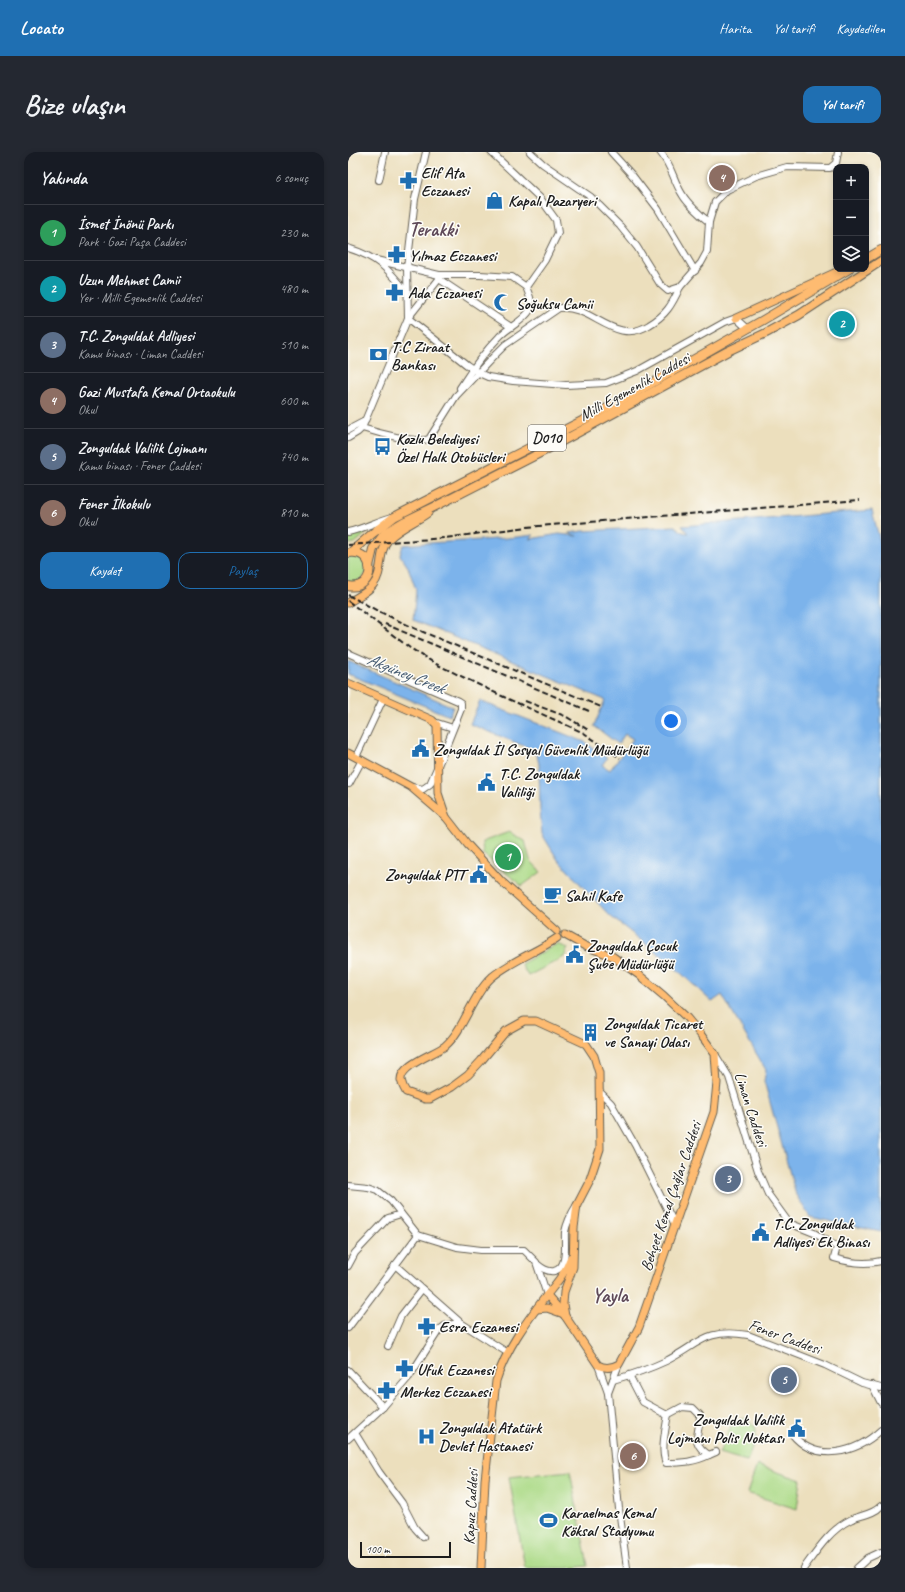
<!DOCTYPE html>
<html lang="tr">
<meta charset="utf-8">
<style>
body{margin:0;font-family:Caveat,sans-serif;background:#242831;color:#f1f3f6}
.controls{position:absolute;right:12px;top:12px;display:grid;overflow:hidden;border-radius:8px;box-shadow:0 2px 6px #0003}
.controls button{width:36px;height:36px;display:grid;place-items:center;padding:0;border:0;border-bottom:1px solid #363941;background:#171b24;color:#f1f3f6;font:20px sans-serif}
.scale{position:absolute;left:12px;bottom:10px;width:91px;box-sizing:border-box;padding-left:4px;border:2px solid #1c1c1c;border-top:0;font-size:11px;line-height:14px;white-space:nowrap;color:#1c1c1c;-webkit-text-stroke:3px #fdfcf7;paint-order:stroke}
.you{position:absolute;left:323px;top:569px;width:14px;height:14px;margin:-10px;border:3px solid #fff;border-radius:50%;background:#1a73e8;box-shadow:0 0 0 6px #1a73e833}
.badge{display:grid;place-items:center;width:26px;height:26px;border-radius:50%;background:#1f6fb2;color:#fff;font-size:13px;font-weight:700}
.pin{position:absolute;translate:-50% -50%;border:2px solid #fff;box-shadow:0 1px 4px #0006}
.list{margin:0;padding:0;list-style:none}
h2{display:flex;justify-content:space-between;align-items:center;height:52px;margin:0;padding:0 16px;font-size:17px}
h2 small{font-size:13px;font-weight:400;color:#9ea1a6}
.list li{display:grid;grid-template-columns:26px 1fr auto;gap:12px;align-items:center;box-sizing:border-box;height:56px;padding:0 16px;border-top:1px solid #363941}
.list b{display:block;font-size:15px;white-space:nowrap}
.list p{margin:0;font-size:13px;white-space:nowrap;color:#9ea1a6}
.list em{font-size:13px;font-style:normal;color:#9ea1a6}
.actions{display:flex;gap:8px;padding:12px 16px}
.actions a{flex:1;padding:9px 0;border:1px solid #1f6fb2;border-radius:12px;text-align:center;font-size:14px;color:#1f6fb2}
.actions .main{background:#1f6fb2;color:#fff}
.icon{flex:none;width:22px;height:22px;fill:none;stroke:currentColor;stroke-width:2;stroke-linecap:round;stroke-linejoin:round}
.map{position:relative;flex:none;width:533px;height:1416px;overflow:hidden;border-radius:12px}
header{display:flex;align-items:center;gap:24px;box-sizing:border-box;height:56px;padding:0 20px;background:#1f6fb2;color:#fff}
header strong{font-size:19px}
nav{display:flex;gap:22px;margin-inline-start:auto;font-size:14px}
.intro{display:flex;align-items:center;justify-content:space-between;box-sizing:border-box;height:96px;padding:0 24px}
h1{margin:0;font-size:28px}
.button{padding:10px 18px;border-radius:12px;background:#1f6fb2;color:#fff;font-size:14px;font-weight:700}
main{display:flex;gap:24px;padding:0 24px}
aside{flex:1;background:#171b24;border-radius:12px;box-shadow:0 2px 6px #0003}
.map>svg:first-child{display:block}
.green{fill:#acda87;stroke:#647b52}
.water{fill:#7cb3eb;stroke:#4c6884}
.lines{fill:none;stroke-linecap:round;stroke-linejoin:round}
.minor-casing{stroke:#656054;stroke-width:8}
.major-casing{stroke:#656054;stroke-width:9}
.highway-casing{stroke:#656054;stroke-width:10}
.minor{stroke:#fff;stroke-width:6}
.major{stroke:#febb71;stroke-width:7}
.highway{stroke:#febb71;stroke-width:8}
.rail{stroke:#1c1c1c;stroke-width:2;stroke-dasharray:6 3;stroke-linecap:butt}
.labels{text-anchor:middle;stroke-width:3;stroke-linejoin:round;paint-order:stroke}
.shield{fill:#fdfcf7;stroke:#605f5e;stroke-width:1}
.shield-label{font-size:15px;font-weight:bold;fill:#1c1c1c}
.poi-label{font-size:16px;font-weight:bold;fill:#1c1c1c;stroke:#fdfcf7;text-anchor:start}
.street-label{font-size:16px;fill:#1c1c1c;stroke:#fdfcf7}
.water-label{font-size:17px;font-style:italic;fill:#42586f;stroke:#fdfcf7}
.district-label{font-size:20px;font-weight:bold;fill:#5f4a59;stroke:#fdfcf7}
</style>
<header>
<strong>Locato</strong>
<nav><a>Harita</a><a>Yol tarifi</a><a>Kaydedilen</a></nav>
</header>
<div class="intro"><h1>Bize ulaşın</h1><a class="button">Yol tarifi</a></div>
<main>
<aside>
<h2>Yakında<small>6 sonuç</small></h2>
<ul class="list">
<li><span class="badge" style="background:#2e9e5b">1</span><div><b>İsmet İnönü Parkı</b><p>Park · Gazi Paşa Caddesi</p></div><em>230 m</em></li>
<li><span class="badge" style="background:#0f9aa8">2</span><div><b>Uzun Mehmet Camii</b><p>Yer · Milli Egemenlik Caddesi</p></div><em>480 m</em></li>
<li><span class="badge" style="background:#5c6f8a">3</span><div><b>T.C. Zonguldak Adliyesi</b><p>Kamu binası · Liman Caddesi</p></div><em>510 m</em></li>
<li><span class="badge" style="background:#8d6e63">4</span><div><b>Gazi Mustafa Kemal Ortaokulu</b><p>Okul</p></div><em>600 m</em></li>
<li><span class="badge" style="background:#5c6f8a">5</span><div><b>Zonguldak Valilik Lojmanı</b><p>Kamu binası · Fener Caddesi</p></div><em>740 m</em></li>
<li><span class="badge" style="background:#8d6e63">6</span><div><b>Fener İlkokulu</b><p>Okul</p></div><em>810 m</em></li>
</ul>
<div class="actions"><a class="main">Kaydet</a><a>Paylaş</a></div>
</aside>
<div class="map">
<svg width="533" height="1416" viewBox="0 0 533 1416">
<rect width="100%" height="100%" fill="#fdfcf7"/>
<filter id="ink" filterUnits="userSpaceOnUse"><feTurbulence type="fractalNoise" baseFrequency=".025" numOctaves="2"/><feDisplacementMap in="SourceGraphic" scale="8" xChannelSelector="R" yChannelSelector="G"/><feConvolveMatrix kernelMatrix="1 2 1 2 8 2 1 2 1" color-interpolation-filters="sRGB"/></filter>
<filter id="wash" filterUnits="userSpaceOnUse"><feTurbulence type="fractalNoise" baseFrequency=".012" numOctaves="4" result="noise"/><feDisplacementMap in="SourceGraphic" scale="16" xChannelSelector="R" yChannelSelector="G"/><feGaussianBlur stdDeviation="0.9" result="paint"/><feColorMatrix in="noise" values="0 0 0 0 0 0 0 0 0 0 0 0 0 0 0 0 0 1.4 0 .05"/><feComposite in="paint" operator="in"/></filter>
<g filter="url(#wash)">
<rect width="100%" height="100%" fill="#ecdfbd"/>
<g class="green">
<path d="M26,374L7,391L0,392V383Z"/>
<path d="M3,403L15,407L19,419L12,430L0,432V404Z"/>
<path d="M161,680L177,689L182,708L193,720L174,734L135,702L134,690Z"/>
<path d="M209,792L220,796L216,805L180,824L173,812Z"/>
<path d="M395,1266L406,1273L408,1286L399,1309L371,1301L384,1272Z"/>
<path d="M409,1313L453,1328L449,1357L399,1341Z"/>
<path d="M222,1319L240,1414L219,1416H177L161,1325Z"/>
</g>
<g class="water">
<path d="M524,358L533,393V1080L462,1065L448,1043L416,929L418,918L374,843L364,850L321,810L262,764L210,708L194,682L192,658L191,612L189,604L183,598L176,594L122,572L132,549L237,590L259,606L254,613L262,618L285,587L277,582L270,592L246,574L257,548L65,468L68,438L60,415L52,403L55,393C99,389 143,389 186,383L182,387L211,382L229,384L221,381L235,379L327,374L334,380L340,381L334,374Z"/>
<path d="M0,509L105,555L101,564L0,522Z"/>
</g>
</g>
<g filter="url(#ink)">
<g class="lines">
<defs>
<g id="minor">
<path d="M182,0L195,12L243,45L272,74L289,95L312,132L320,139L332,135L353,111L359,100L361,70L367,50L379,38L408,24L439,15L482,16L488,11L490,0"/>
<path d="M263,0L284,23L310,57L347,119"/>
<path d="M312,0C324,14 325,28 334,42C339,51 353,64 361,70"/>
<path d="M31,28L37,0"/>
<path d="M0,96C29,105 41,117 59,141"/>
<path d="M28,108L91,123H132L164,125L178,135"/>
<path d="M91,123V127L60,166L119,213L131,221L140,225L165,229L218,233L258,231L289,219L377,170L388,166L400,177"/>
<path d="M91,127L163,175"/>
<path d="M112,236C124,217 136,200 151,185C160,175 175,170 182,158C185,151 181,142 178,135L197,108L210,81L208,68L192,46L143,0"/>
<path d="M14,276C27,280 69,292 81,287L108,244L147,203L157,193L211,156C244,152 267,195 301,173C318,163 324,153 332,135"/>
<path d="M0,278L17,269"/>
<path d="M0,286L10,280L14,276L60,166L59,116L67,47L78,0"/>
<path d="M0,380C15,377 29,369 44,365"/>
<path d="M0,501L110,549L113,551V557L97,597L82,632L75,637L63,635"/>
<path d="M86,570L105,576"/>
<path d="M8,605L35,547"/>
<path d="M0,632H1L14,608"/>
<path d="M367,902L381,925L410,1019L420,1042L441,1071L466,1081L489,1095L486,1106C502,1111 517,1113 533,1109"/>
<path d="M252,940L263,951L287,993L326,1071"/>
<path d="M0,1033L20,1035L29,1038L43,1049L70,1083L109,1095L133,1098H176L188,1110L199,1143"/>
<path d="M189,1112C194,1116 199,1120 206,1119C221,1116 216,1091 217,1080C219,1070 223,1062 228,1054"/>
<path d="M47,1113L113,1171"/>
<path d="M0,1114L7,1101L40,1066L53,1062"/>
<path d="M0,1176L70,1083"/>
<path d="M40,1194L53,1164L74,1137"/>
<path d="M250,1213L260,1241L271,1357L279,1416"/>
<path d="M0,1218L35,1255"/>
<path d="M281,1223L295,1250L319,1263L334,1255L345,1256L352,1263C352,1282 341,1290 361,1303L368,1300"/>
<path d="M265,1228C283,1223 301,1217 318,1209C352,1192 356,1176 400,1183L477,1213L514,1231L533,1236"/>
<path d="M524,1233L533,1251"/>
<path d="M260,1241L271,1212"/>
<path d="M320,1262C318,1276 312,1298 318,1311C334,1311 347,1310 361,1303"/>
<path d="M7,1281L31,1320L54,1351L67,1376L75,1385"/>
<path d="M444,1282C468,1312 508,1301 533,1278"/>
<path d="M0,1287L35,1255L61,1225L91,1178L98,1173L113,1171L160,1201"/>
<path d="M456,1416C469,1398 482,1378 502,1368C512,1363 525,1363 533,1354"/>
<path d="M509,1416L520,1406L533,1400"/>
</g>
<g id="major">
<path d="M388,166L495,117"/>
<path d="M0,451C8,445 19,441 25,433C36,420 29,400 41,387C51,376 68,370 80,361"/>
<path d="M0,531L84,568L89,573L90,641L98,665"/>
<path d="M0,601L63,635L98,665L120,693L153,729L209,779"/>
<path d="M209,786C189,800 163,809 144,825C124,843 116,878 97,894C87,902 52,913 53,928C54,932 56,937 58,940L77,947H82L104,935L120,923L133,909L158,879L176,869H188L238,892L246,904L251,921L252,997L241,1030L229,1053L226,1076L225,1115L216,1140L215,1152L217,1164"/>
<path d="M199,1143L217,1164L250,1213C257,1217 264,1216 271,1212L291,1175L366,960L369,931L367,902L353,883L339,866L316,844L291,823L264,804L237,794L217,783"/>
<path d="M189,1157L199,1156L213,1161"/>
<path d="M133,1416L137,1328L148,1229C158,1197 178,1170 198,1144C209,1130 217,1122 223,1105"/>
</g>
<g id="highway">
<path d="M518,107L533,98"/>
<path d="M3,400L25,381L46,365L269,251L415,168L501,117"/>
<path d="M21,414L25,397L37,381L57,369L86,355L194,300L380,199L418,181L451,163L533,109"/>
<path d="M0,434C28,439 29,397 1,401"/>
</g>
</defs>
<use href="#minor" class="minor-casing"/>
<use href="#major" class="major-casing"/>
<use href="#highway" class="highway-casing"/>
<use href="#minor" class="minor"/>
<use href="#major" class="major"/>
<use href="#highway" class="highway"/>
<g class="rail">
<path d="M0,393L97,386L179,375L512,348"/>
<path d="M0,443L30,459L68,477L253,555"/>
<path d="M0,449L62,496L88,512L156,545L236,581L272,606"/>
<path d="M37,472L241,559"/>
<path d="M177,549L217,564L242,579"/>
</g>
</g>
</g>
<defs>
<symbol id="pharmacy-bare" viewBox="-9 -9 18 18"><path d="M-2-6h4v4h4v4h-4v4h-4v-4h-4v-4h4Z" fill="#1f6fb2" stroke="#fdfcf7" stroke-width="2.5" paint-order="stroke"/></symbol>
<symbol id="shop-bare" viewBox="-9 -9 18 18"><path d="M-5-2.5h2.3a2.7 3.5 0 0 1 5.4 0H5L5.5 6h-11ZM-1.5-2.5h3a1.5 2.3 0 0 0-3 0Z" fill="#1f6fb2" stroke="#fdfcf7" stroke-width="2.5" paint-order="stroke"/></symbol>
<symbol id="mosque-bare" viewBox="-9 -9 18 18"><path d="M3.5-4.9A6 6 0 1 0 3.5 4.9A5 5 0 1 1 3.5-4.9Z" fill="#1f6fb2" stroke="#fdfcf7" stroke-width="2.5" paint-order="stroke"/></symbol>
<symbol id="bank-bare" viewBox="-9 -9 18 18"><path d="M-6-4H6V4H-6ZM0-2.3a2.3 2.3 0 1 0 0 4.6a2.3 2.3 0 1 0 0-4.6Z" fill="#1f6fb2" stroke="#fdfcf7" stroke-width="2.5" paint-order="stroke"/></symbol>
<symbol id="bus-bare" viewBox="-9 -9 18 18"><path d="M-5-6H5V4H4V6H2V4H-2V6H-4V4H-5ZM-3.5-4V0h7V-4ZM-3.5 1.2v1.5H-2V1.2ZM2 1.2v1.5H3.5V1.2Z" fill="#1f6fb2" stroke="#fdfcf7" stroke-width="2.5" paint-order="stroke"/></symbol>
<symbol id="civic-bare" viewBox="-9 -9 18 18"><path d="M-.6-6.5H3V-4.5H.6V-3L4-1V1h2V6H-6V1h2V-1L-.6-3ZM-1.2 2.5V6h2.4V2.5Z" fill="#1f6fb2" stroke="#fdfcf7" stroke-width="2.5" paint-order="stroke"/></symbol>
<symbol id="cafe-bare" viewBox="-9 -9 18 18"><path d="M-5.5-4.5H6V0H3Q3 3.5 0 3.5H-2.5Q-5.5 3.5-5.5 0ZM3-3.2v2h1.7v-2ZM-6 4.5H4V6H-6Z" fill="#1f6fb2" stroke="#fdfcf7" stroke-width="2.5" paint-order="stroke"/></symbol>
<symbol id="building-bare" viewBox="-9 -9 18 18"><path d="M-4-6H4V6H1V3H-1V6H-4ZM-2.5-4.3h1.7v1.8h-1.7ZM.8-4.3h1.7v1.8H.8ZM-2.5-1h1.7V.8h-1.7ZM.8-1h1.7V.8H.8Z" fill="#1f6fb2" stroke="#fdfcf7" stroke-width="2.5" paint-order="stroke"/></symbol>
<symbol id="hospital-bare" viewBox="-9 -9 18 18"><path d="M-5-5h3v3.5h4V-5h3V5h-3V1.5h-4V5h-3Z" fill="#1f6fb2" stroke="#fdfcf7" stroke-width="2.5" paint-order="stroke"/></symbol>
<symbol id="stadium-bare" viewBox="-9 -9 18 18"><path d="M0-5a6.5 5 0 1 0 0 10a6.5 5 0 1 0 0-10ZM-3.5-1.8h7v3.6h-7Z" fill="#1f6fb2" stroke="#fdfcf7" stroke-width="2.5" paint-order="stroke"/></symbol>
</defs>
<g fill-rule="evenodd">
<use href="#pharmacy-bare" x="48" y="16" width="25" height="25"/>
<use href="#shop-bare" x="134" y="36" width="25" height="25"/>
<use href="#pharmacy-bare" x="36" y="90" width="25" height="25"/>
<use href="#pharmacy-bare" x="34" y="128" width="25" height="25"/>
<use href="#mosque-bare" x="142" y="138" width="25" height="25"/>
<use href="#bank-bare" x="18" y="190" width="25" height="25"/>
<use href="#bus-bare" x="22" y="282" width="25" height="25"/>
<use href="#civic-bare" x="60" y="584" width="25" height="25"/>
<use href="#civic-bare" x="126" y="618" width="25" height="25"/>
<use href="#civic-bare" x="118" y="710" width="25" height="25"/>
<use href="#cafe-bare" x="192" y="730" width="25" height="25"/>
<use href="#civic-bare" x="214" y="790" width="25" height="25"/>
<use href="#building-bare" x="230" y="868" width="25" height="25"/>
<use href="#civic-bare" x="400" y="1068" width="25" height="25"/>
<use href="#pharmacy-bare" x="66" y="1162" width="25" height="25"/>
<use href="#pharmacy-bare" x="44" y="1204" width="25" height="25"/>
<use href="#pharmacy-bare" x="26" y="1226" width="25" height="25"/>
<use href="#civic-bare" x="436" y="1264" width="25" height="25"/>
<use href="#hospital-bare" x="66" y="1272" width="25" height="25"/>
<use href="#stadium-bare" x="188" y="1356" width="25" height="25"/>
</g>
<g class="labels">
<rect class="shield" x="180" y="273" width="38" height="26" rx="3"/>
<g class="shield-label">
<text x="199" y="291">D010</text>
</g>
<g class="poi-label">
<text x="73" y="26">Elif Ata<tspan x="73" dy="18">Eczanesi</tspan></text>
<text x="160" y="54">Kapalı Pazaryeri</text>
<text x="61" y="109">Yılmaz Eczanesi</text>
<text x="60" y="146">Ada Eczanesi</text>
<text x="168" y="157">Soğuksu Camii</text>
<text x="43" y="200">T.C Ziraat<tspan x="43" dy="18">Bankası</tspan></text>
<text x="48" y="292">Kozlu Belediyesi<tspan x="48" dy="18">Özel Halk Otobüsleri</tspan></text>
<text x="86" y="603">Zonguldak İl Sosyal Güvenlik Müdürlüğü</text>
<text x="151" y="627">T.C. Zonguldak<tspan x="151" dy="18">Valiliği</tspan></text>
<text x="117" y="728" text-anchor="end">Zonguldak PTT</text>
<text x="217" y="749">Sahil Kafe</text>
<text x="239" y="799">Zonguldak Çocuk<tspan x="239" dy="18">Şube Müdürlüğü</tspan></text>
<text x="256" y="877">Zonguldak Ticaret<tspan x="256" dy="18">ve Sanayi Odası</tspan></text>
<text x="425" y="1077">T.C. Zonguldak<tspan x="425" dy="18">Adliyesi Ek Binası</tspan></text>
<text x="91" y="1180">Esra Eczanesi</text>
<text x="69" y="1223">Ufuk Eczanesi</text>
<text x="52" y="1245">Merkez Eczanesi</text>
<text x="436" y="1273" text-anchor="end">Zonguldak Valilik<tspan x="436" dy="18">Lojmanı Polis Noktası</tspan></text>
<text x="91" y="1281">Zonguldak Atatürk<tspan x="91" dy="18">Devlet Hastanesi</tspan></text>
<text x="213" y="1366">Karaelmas Kemal<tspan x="213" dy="18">Köksal Stadyumu</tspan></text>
</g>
<g class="street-label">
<text transform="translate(286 234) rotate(-29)" y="6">Milli Egemenlik Caddesi</text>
<text transform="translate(404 957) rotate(72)" y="6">Liman Caddesi</text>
<text transform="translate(322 1044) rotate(-71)" y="6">Behçet Kemal Çağlar Caddesi</text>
<text transform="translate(437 1184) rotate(20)" y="6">Fener Caddesi</text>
<text transform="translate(122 1355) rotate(-87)" y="6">Kapuz Caddesi</text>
</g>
<g class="water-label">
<text transform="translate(58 521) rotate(22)" y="6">Akgüney Creek</text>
</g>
<g class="district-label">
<text x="85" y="84">Terakki</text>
<text x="262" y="1150">Yayla</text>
</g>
</g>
</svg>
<div class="controls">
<button>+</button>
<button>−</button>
<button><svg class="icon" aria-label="layers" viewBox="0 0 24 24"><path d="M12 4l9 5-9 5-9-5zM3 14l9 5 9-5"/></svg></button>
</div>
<div class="scale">100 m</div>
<div class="you"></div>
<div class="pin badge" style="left:160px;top:705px;background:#2e9e5b">1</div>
<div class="pin badge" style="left:494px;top:172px;background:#0f9aa8">2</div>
<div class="pin badge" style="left:380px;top:1027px;background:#5c6f8a">3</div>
<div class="pin badge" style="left:374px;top:26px;background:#8d6e63">4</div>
<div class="pin badge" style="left:436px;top:1228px;background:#5c6f8a">5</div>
<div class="pin badge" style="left:285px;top:1304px;background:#8d6e63">6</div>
</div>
</main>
